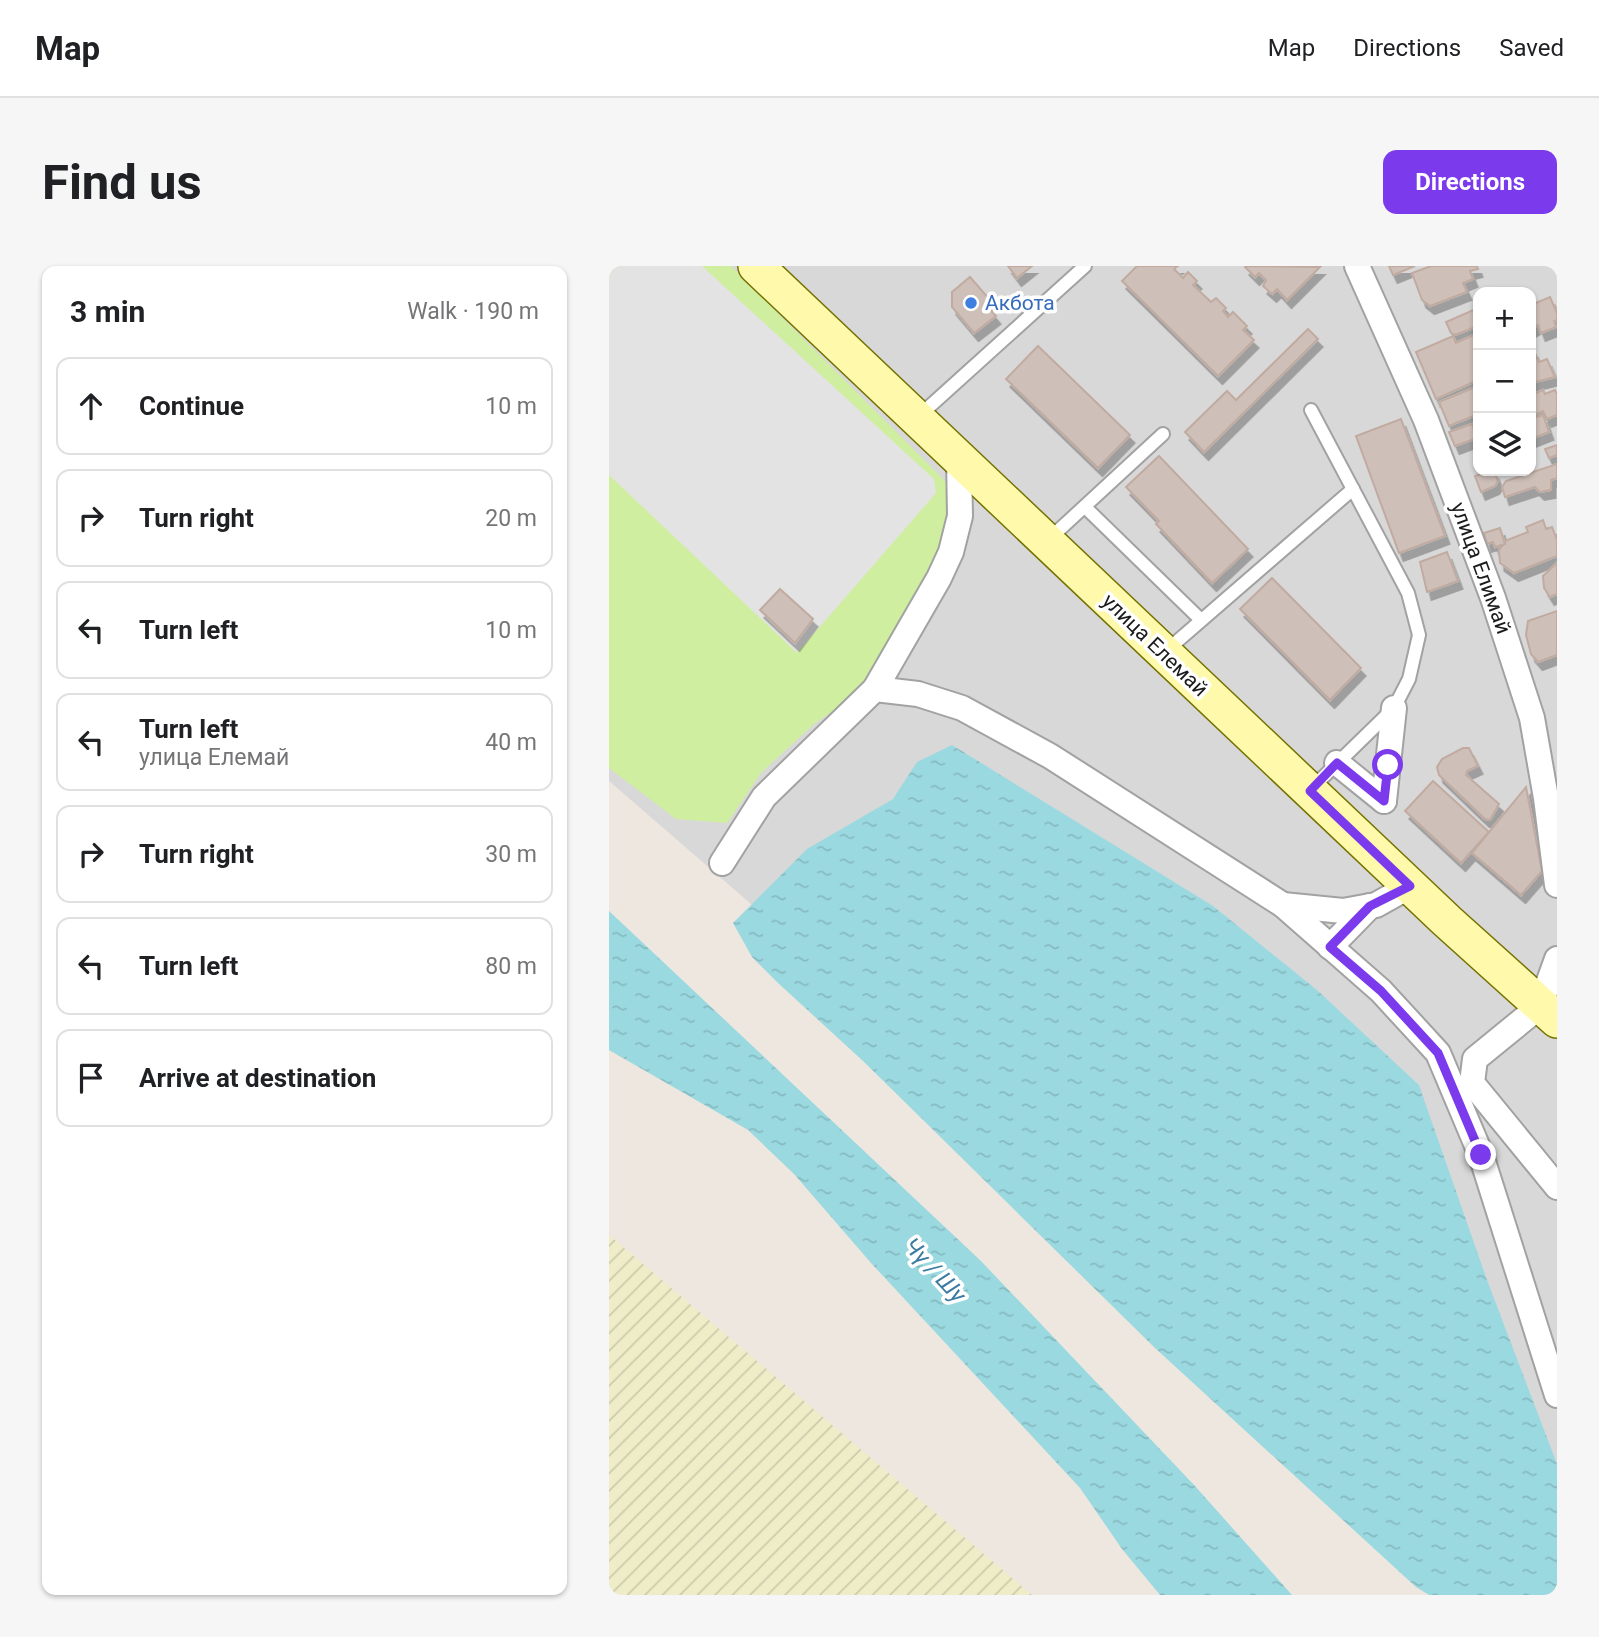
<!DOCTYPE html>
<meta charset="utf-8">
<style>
body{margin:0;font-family:Roboto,sans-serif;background:#f6f6f6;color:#202124}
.controls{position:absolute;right:21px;top:21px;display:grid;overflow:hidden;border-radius:14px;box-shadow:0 2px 5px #0004}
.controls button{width:63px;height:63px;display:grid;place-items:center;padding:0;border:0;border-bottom:2px solid #e0e0e0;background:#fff;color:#202124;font:35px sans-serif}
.stop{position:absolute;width:21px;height:21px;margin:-16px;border:5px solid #7c3aed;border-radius:50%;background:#fff}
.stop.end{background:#7c3aed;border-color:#fff;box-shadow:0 2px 7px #0008}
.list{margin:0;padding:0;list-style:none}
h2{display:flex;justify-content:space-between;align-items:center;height:91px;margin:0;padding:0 28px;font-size:30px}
h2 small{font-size:23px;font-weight:400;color:#757577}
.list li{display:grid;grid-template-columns:46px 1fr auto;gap:21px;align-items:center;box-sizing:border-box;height:98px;margin:0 14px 14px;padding:0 14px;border:2px solid #e0e0e0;border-radius:14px}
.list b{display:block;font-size:26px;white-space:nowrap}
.list p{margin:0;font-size:23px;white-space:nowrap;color:#757577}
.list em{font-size:23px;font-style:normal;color:#757577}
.icon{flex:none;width:38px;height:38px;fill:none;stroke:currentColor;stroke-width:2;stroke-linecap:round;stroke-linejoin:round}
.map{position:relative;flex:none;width:948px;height:1329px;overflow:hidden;border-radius:14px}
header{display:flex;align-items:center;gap:42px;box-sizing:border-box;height:98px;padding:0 35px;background:#fff;border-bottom:2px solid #e0e0e0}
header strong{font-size:33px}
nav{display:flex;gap:38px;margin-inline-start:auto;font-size:24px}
.intro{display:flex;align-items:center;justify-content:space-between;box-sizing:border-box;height:168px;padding:0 42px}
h1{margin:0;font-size:49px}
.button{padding:18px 32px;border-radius:14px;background:#7c3aed;color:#fff;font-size:24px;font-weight:700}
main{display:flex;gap:42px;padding:0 42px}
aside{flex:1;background:#fff;border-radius:14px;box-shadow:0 2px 5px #0004}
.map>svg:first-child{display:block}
.residential{fill:#d9d8d8;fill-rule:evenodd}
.farmland{fill:url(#farmland-furrows)}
.grass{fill:#cfee9f}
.parking{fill:#e3e3e3}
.water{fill:url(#water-ripples)}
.building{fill:#cebfb8;stroke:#c1aba0;stroke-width:2;filter:url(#shadow)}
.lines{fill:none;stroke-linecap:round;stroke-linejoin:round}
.lane-casing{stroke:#a2a2a2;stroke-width:16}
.street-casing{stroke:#a2a2a2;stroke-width:28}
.secondary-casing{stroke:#747200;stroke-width:38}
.lane{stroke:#fff;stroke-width:12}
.street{stroke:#fff;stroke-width:24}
.secondary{stroke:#fff9ac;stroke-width:35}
.route{stroke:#7c3aed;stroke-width:9}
.shop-dot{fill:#3f7fe0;stroke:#fff;stroke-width:2.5}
.labels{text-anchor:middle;stroke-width:7;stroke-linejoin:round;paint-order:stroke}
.shop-label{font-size:21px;fill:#366cbe;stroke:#fff;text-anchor:start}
.street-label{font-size:21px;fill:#1b1b1b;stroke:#fff}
.water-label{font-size:23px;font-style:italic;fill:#3b7ba2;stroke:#fff}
</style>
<header>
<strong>Map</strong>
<nav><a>Map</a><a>Directions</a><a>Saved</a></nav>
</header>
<div class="intro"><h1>Find us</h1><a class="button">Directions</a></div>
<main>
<aside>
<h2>3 min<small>Walk · 190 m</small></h2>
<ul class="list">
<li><svg class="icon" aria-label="ahead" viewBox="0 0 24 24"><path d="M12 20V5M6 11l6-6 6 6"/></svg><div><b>Continue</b></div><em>10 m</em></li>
<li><svg class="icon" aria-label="right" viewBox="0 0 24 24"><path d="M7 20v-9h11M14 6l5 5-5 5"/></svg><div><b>Turn right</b></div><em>20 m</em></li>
<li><svg class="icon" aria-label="left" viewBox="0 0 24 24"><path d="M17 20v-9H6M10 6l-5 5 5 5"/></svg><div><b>Turn left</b></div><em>10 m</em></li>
<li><svg class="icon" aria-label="left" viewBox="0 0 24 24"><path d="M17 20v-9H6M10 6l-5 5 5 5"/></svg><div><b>Turn left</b><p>улица Елемай</p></div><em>40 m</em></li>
<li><svg class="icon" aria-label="right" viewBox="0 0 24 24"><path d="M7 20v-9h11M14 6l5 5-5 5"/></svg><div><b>Turn right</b></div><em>30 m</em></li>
<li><svg class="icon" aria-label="left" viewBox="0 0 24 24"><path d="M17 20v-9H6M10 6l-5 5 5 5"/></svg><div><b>Turn left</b></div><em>80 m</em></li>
<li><svg class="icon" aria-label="arrive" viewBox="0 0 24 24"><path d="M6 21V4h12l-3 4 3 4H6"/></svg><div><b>Arrive at destination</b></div></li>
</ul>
</aside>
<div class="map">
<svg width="948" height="1329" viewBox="0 0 948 1329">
<defs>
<pattern id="farmland-furrows" width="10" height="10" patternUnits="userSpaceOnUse" patternTransform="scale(1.75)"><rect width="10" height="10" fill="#efedc8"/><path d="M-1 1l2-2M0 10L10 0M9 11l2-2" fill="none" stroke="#cccbab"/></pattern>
<pattern id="water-ripples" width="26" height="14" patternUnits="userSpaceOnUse" patternTransform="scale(1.75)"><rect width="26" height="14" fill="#9bd9e0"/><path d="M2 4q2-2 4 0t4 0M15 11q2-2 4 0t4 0" fill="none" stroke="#85bac0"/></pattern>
<filter id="shadow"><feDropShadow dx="4.5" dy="8" stdDeviation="0" flood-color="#0004"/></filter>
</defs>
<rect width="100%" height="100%" fill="#eee7df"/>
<path class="residential" d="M0,0H948V1329H940L0,515ZM869,26H922V205H869Z"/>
<path class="farmland" d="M0,969L423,1329H0Z"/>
<path class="grass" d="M0,0H122L336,215L345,248L300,353L264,417L205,458L152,507L118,557L67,553L0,502Z"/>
<path class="parking" d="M0,0H93L325,213L327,227L188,387L0,209Z"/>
<g class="water">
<path d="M343,479L604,640L708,724L810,819L878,1014L948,1198V1329H820L807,1321L546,1082L254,795L169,717L143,691L124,657L198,583L284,533L308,496Z"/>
<path d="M0,645L372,995L586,1220L683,1329H551L513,1283L471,1222L262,997L185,908L139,864L0,784Z"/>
</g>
<g class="building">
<path d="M399,0H423L408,12Z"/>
<path d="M528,0H569L565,3L574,12L579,6L588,15L584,19L602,36L607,32L617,42L614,45L619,51L624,46L638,60L634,64L645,74L609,110L513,15Z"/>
<path d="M780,0H806L784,9Z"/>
<path d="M822,0H868L869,3L861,5L864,13L854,17L858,26L821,40L813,34L803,7Z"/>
<path d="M636,1L637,0L711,1L678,34L668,23L663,28L654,20L657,14L650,7L646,11Z"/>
<path d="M361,11L381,34L380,42L387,50L365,67L343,41V26Z"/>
<path d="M941,31L948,47V54L945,55L947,61L932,67L929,59L922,63V39Z"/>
<path d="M869,42V60L846,69L842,67L837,56Z"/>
<path d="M699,63L709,73L595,186L576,166L618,125L627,134Z"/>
<path d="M869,67V114L827,133L807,86L844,70L847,77Z"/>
<path d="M429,80L521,169L489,202L397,113Z"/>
<path d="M924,83L930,96L938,93L946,111L922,117Z"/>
<path d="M869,120V148L840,160L830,136Z"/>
<path d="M934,124L936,128L946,124L948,128V149L938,153L934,145L922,150V129Z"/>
<path d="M934,149L940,166L922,173V153Z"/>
<path d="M792,153L836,270L790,287L747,170Z"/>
<path d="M863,158L868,172L846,180L840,166Z"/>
<path d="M948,179V189L940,192L936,183Z"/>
<path d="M550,190L639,283L603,317L547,258L550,255L517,221Z"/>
<path d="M948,198V212L942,214V224L931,226L926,221L896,231L893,221L897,215Z"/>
<path d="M880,205H885L889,215L886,220L872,226L866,210Z"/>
<path d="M934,254L937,263L943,261L948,274V290L905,307L891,297L890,284L898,274L919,266L917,261Z"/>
<path d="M891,262L896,278L886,281L884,276L878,278L875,267Z"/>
<path d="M838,286L849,315L818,326L811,296Z"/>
<path d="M948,297V328L941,331L935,322L934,310Z"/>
<path d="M663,312L752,402L721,434L631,343Z"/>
<path d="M171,323L204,353L186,377L151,344Z"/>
<path d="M948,345V389L929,396L922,388L917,369L919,355Z"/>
<path d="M854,482H860L869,500L858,505L857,509L890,538L881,554L876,553L830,509L828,501L833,493Z"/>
<path d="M824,515L880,566L852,597L796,545Z"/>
<path d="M917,521L933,605L912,629L863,587Z"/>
</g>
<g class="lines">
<defs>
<g id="lane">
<path d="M702,144L799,327L810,369L800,413L785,442L703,522"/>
<path d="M310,150L476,0"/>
<path d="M476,241L592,354"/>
<path d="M438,275L554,168"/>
<path d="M557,385L744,223"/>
</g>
<g id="street">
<path d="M748,0L817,154L884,332L923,452L937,532L948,619"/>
<path d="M266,423L309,428L353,442L441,490L674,639L772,725L829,787L872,889L948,1129"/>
<path d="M728,497L775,535"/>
<path d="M775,535L785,442"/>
<path d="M113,597L155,531L266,423L330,312L342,286L351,250L350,191"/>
<path d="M674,639L734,645L767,639L801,620"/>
<path d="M721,681L761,640"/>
<path d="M948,693L931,740L866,793L863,817L948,921"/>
</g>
<path id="secondary" d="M147,0L838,655L948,754"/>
</defs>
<use href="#lane" class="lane-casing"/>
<use href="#street" class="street-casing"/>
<use href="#secondary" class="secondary-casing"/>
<use href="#lane" class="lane"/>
<use href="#street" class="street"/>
<use href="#secondary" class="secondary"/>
</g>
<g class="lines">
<path class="route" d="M779,499L775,535L728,497L701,525L801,620L761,640L721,681L772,725L829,787L872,889"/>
</g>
<circle class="shop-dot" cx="362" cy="37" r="7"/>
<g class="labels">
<g class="shop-label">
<text x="376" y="44">Акбота</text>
</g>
<g class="street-label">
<text transform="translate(872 302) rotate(70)" y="7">улица Елимай</text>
<text transform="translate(546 379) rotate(44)" y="7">улица Елемай</text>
</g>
<g class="water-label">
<text transform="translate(326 1004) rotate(47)" y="8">Чү / Шу</text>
</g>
</g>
</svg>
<div class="controls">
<button>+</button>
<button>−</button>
<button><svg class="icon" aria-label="layers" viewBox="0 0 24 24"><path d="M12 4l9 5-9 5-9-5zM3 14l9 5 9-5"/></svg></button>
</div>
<div class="stop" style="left:779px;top:499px"></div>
<div class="stop end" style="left:872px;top:889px"></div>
</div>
</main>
